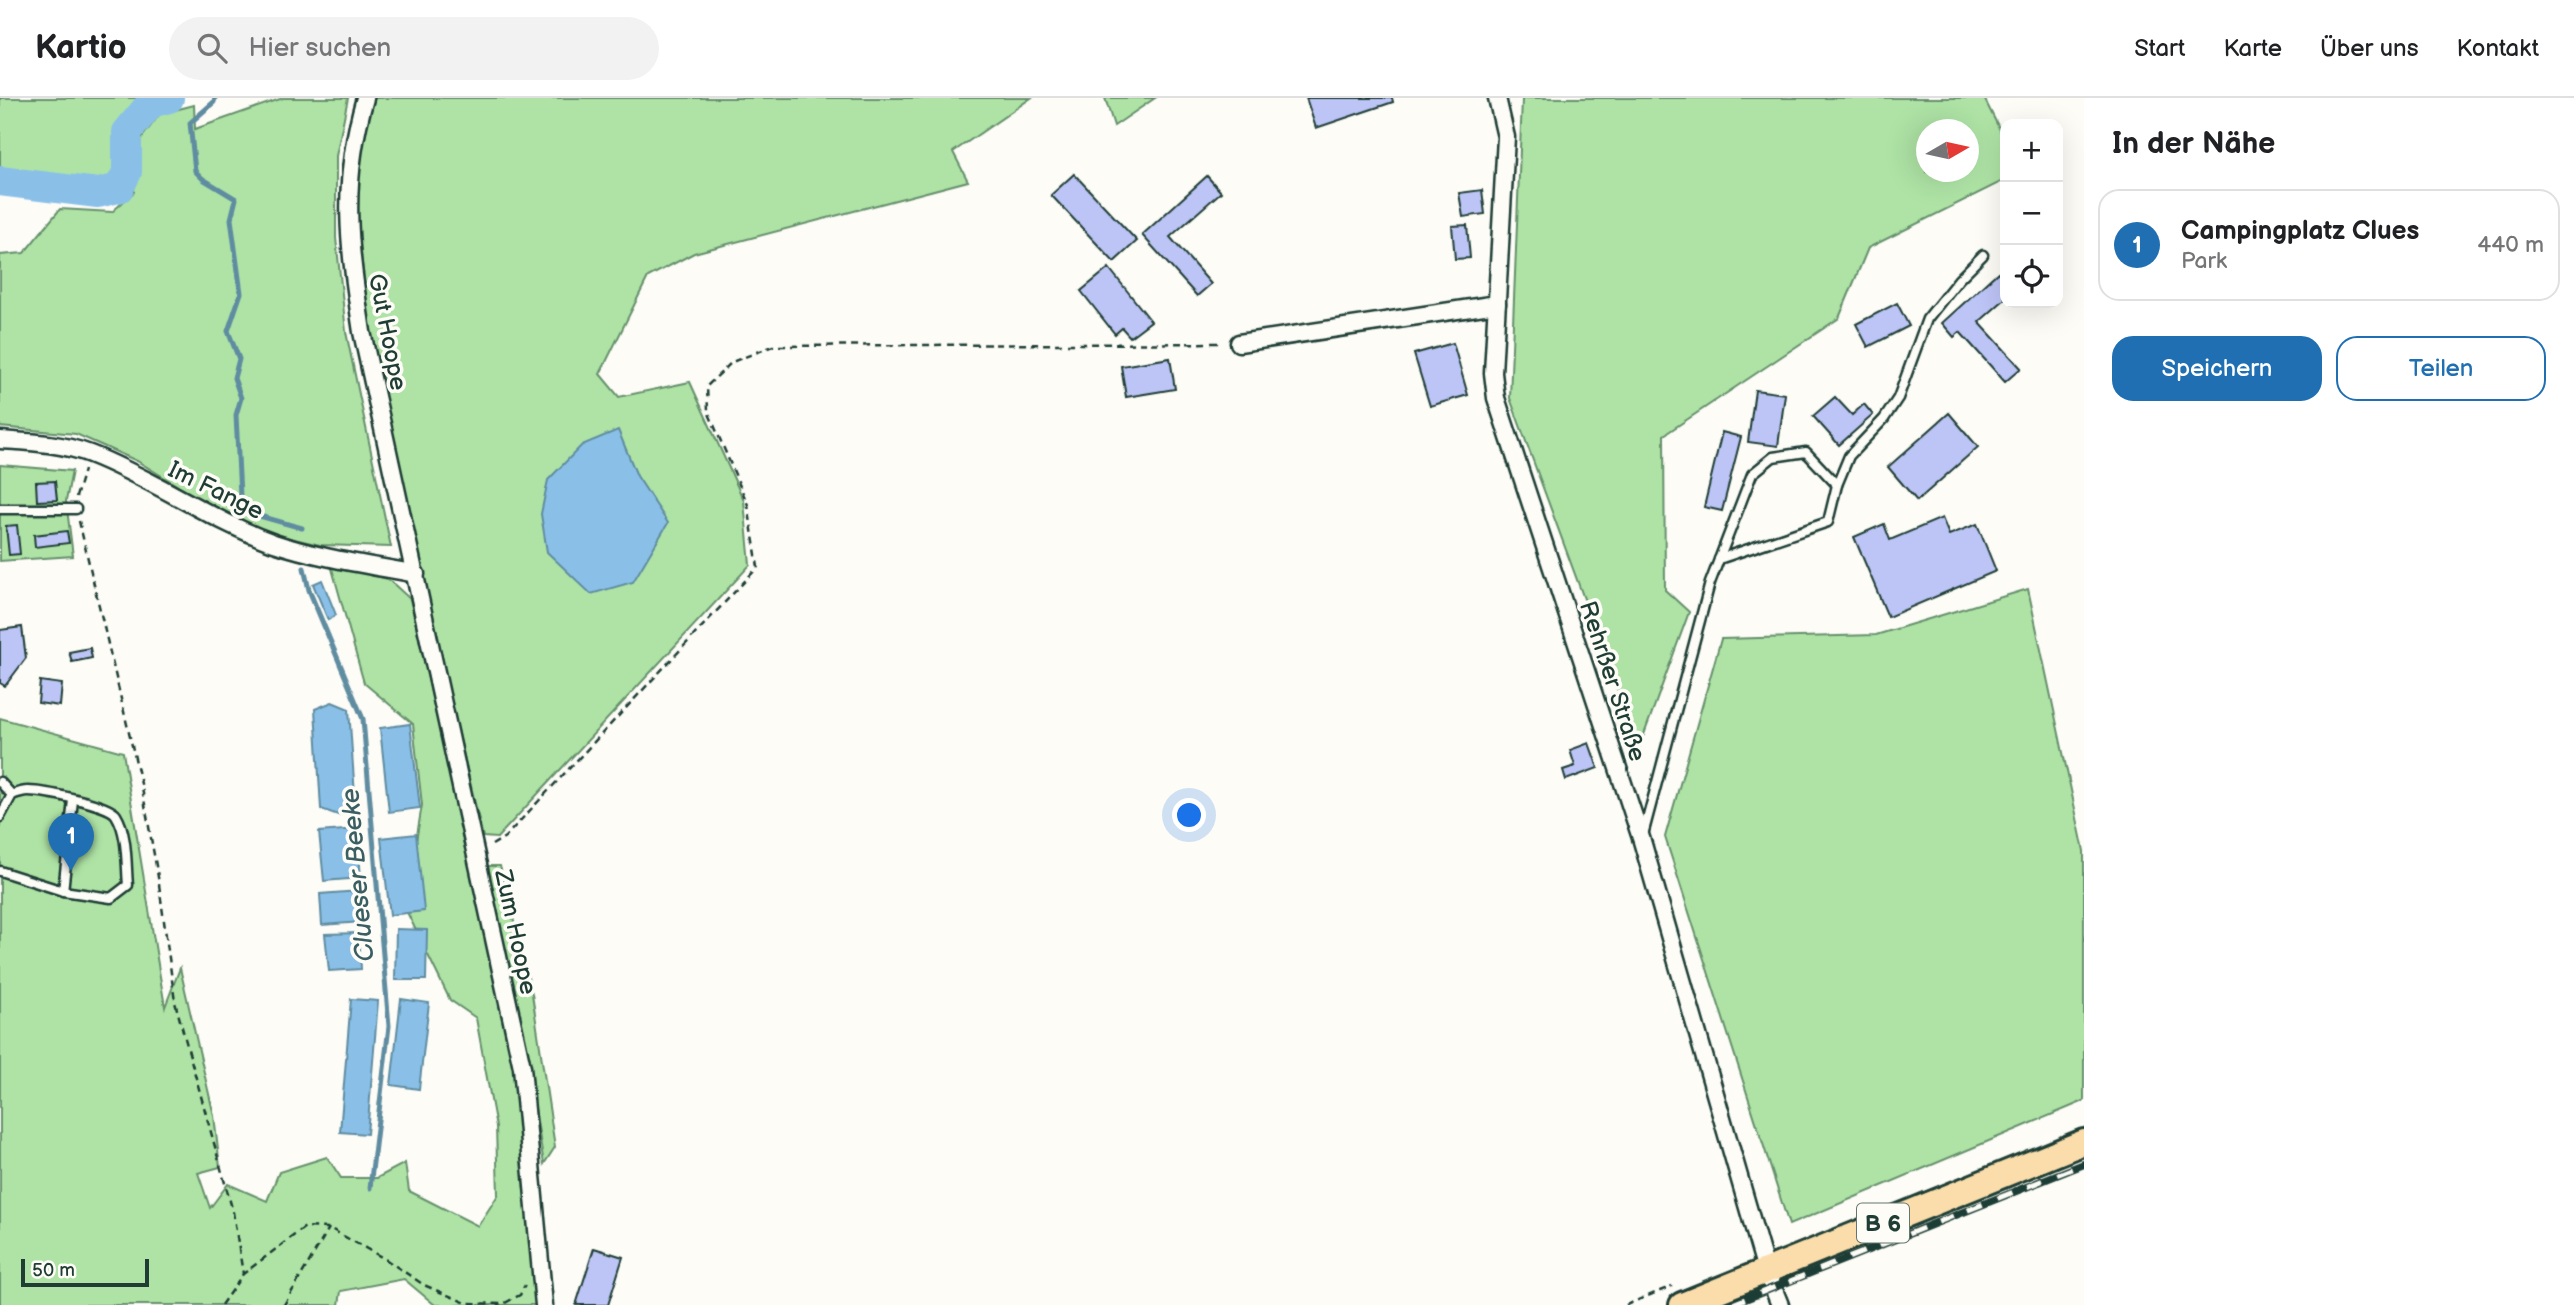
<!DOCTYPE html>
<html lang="de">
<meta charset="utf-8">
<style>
body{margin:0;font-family:"Balsamiq Sans",sans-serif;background:#f2f2f2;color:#202124}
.controls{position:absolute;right:21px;top:21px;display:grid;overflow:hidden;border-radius:14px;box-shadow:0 7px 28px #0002}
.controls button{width:63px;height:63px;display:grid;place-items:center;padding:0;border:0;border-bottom:2px solid #e0e0e0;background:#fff;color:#202124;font:35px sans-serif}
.compass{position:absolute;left:1916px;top:21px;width:63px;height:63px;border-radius:50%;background:#fff;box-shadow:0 7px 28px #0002;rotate:81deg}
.scale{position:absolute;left:21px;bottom:18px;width:128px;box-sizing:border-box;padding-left:7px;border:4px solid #1f3d34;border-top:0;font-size:19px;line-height:24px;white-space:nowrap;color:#1f3d34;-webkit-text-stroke:5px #fdfcf7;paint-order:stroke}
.you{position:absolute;left:1190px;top:718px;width:24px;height:24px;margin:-18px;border:5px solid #fff;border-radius:50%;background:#1a73e8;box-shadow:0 0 0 10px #1a73e833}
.badge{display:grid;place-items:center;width:46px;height:46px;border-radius:50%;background:#1f6fb2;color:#fff;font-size:23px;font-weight:700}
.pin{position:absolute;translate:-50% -58px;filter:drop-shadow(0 2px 4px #0008)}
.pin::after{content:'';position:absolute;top:37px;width:24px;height:21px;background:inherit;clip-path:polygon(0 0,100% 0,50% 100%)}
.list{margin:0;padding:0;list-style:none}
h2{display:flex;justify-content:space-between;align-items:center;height:91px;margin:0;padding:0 28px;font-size:30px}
h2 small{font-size:23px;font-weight:400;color:#757577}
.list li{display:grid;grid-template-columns:46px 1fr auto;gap:21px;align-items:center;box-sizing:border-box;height:112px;margin:0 14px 14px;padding:0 14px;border:2px solid #e0e0e0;border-radius:21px}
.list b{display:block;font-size:26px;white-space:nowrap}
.list p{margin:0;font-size:23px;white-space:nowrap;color:#757577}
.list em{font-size:23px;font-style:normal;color:#757577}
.actions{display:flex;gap:14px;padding:21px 28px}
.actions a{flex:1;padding:16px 0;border:2px solid #1f6fb2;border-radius:21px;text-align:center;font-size:24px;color:#1f6fb2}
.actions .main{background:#1f6fb2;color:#fff}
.icon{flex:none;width:38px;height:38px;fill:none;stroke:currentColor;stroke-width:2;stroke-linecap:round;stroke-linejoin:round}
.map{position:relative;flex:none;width:2084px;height:1207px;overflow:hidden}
header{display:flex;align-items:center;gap:42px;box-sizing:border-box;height:98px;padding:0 35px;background:#fff;border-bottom:2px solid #e0e0e0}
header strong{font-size:33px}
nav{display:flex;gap:38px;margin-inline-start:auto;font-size:24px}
.search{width:490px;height:63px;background:#f2f2f2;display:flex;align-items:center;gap:18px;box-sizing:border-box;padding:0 24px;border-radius:38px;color:#757577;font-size:26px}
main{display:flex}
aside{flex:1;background:#fff}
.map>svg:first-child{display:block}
.green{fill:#aee3a5;stroke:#66906c;stroke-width:2;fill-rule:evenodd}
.water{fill:#8ac0e8;stroke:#5f8ca0;stroke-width:2}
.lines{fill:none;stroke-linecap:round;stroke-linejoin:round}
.stream{stroke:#5f8ca0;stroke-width:5}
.river{stroke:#8ac0e8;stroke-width:30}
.building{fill:#bdc4f6;stroke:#1f3d34;stroke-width:2}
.service-casing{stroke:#1f3d34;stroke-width:13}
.minor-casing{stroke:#1f3d34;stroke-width:21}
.primary-casing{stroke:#1f3d34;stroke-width:30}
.path{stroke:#1f3d34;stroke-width:2.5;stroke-dasharray:7 5;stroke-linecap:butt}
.service{stroke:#fdfcf7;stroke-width:8}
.minor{stroke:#fdfcf7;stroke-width:16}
.primary{stroke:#fbddab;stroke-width:24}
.rail-casing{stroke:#1f3d34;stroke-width:8}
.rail{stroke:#fdfcf7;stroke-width:5;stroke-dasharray:16;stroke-linecap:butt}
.labels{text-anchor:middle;stroke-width:7;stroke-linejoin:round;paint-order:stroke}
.shield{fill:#fdfcf7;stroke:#62766e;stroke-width:2}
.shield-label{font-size:23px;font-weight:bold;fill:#1f3d34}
.street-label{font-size:24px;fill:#1f3d34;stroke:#fdfcf7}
.water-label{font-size:26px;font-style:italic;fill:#3a5e61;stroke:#fdfcf7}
</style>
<header>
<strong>Kartio</strong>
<div class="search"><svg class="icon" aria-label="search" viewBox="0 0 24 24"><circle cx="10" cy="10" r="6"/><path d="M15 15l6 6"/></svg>Hier suchen</div>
<nav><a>Start</a><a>Karte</a><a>Über uns</a><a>Kontakt</a></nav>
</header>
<main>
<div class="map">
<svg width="2084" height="1207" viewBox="0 0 2084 1207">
<rect width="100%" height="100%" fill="#fdfcf7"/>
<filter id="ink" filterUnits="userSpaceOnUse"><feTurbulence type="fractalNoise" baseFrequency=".0143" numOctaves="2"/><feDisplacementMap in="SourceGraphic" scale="14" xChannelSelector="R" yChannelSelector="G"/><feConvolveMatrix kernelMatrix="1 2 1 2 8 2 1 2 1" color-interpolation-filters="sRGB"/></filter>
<g filter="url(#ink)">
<g class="green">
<path d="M0,0H146L119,31L115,49L116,78L109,86L92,88L0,73Z"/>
<path d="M283,0H348L336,58V140L346,234L391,449L320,447L277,437L224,416L137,363L76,336L0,329V157L24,155L60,111L112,114L134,94L137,46L160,16L194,7L195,31Z"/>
<path d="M375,0H1031L953,54L968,83L694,155L648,179L600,276L619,299L690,284L744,403L750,467L497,740L483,739L421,476L370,232L356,115L357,82L365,31Z"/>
<path d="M1105,0H1155L1114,28Z"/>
<path d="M1524,0H1984L2005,42V82L1868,150L1839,220L1664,337L1665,492L1689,514L1639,650L1510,300L1522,2ZM1926,32H1968V74H1926Z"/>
<path d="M0,367L72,373L66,403L73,458L0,463Z"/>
<path d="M331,467L388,481L410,501L516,970L537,1207H435L404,1181L341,1193L339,1207H0V620L123,654L165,909L180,870L214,1018L220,1069L198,1075L210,1110L228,1086L267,1103L279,1074L327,1059L341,1080H377L405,1065L409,1093L478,1128L498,1097L496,1029L476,920L450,902L405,810L422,707L413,626L364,585Z"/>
<path d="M2028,491L2084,753V1003L1789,1127L1665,739L1721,541L1876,537Z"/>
<path d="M487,768H500L532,896L555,1049L544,1066L528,967Z"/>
</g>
<g class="water">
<path d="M618,332L637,378L668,425L633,484L591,496L547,454L541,416L548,382L582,347Z"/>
<path d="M322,482L336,517L328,522L313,486Z"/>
<path d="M332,604L349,611L356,712L338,717L321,711L315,611Z"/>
<path d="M410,626L420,710L389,714L380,630Z"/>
<path d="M357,731L361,780L324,783L319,734Z"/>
<path d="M416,736L424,813L390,817L381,740Z"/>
<path d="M359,793L362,824L322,827L320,796Z"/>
<path d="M396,831L427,832L426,882H395Z"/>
<path d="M359,835L361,871L329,873L325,836Z"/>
<path d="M351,901L378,903L367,1036L340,1034Z"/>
<path d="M401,901L429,905L419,991L391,987Z"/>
</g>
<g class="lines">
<g class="stream">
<path d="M215,0L214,4L190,25L195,73L203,81L236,101L231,121L241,195L228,233L239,261L234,280L241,300L236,317L240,398L256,417L302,430"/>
<path d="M304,470L309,492L363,621L389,928L370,1090"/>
</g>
<path class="river" d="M0,83L98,95L119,90L127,74V34L151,5L169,0"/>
</g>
<g class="building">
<path d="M1306,0H1392L1393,4L1316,30Z"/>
<path d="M1074,76L1137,143L1114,164L1051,97Z"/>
<path d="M1207,78L1221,94L1170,139L1211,186L1197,198L1142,137Z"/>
<path d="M1482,92L1485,116L1463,119L1459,95Z"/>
<path d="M1467,127L1470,160L1455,161L1452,128Z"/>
<path d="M1109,170L1151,223L1130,239L1122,230L1115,236L1081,193Z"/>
<path d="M1998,174L2005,182V201L1979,224L2021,270L2005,284L1960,234L1954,239L1942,225Z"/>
<path d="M1897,205L1909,228L1868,249L1856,226Z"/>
<path d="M1453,245L1468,297L1430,308L1414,256Z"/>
<path d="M1170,260L1175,291L1126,299L1121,268Z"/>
<path d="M1755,292L1785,296L1778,348L1748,344Z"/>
<path d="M1835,299L1852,317L1864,306L1873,317L1839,347L1813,318Z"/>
<path d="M1949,315L1978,349L1917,403L1888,369Z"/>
<path d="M1722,334L1741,339L1722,413L1704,409Z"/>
<path d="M55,383L57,402L37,403L36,384Z"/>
<path d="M1942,420L1949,437L1977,426L1996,473L1888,519L1854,439L1884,426L1890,442Z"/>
<path d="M17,427L20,456L9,457L6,428Z"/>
<path d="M67,433L69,445L35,449L34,437Z"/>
<path d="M22,529L26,560L5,588L0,585V532Z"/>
<path d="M90,550L92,560L72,564L69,554Z"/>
<path d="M40,583L62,586L60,608L38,605Z"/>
<path d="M1589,645L1598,670L1566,682L1563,672L1575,668L1570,652Z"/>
<path d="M594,1150L623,1159L608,1207H576Z"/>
</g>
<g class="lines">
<defs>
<g id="service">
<path d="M1837,387L1849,358L1884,321L1898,300L1927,221L1959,181L1983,157"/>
<path d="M0,411H76"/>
<path d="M0,684L12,697"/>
<path d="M0,719L12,697C17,695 22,693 28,693C43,693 109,706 116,717C128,736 126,767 128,787L111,800L63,793L0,773"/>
<path d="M1643,737L1710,485L1752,376L1773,359L1806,354L1837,387L1828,424L1719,461"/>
<path d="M63,793L73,702"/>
</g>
<g id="minor">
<path d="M365,0C340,87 349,147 362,234L522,969L544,1207"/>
<path d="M1497,0L1506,39L1493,275L1496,300L1642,743L1766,1172L1780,1207"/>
<path d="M1239,245L1497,206"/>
<path d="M0,342C29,344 62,345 90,356C154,381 210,422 274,445C319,460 369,467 416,476"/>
</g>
<path id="primary" d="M1682,1207L2084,1044"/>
</defs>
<use href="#service" class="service-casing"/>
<use href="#minor" class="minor-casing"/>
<use href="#primary" class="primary-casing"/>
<g class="path">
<path d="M76,399L84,372"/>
<path d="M79,423L142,690L158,779L175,904L233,1114L243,1176"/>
<path d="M492,747L505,739L758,469L748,407L708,313L707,288L732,264L773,248L1222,245"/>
<path d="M221,1207L243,1176L305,1129L329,1130L385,1161L424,1187L466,1205L503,1206L520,1197L525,1187"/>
<path d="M284,1207L329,1130"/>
<path d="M1626,1207L1672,1188"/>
</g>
<use href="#service" class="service"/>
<use href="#minor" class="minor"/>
<use href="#primary" class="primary"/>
<defs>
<path id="rail" d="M1730,1207L2084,1066"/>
</defs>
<use href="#rail" class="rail-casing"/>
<use href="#rail" class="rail"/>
</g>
</g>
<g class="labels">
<rect class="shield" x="1857" y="1105.5" width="52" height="39" rx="5"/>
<g class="shield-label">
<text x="1883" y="1133">B 6</text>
</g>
<g class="street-label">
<text transform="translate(388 234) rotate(79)" y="8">Gut Hoope</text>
<text transform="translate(216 392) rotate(26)" y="8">Im Fange</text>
<text transform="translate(1613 583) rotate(72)" y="8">Rehrßer Straße</text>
<text transform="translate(516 834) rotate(78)" y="8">Zum Hoope</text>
</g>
<g class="water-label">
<text transform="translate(357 777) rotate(-95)" y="9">Clueser Beeke</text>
</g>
</g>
</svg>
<div class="controls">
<button>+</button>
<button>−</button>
<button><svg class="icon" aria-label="locate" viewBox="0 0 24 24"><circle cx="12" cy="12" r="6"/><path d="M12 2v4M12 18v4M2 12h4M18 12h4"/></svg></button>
</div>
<svg class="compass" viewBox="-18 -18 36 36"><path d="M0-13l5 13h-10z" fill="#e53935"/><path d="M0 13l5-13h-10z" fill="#757577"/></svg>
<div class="scale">50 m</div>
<div class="you"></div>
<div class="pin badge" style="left:71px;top:773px">1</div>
</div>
<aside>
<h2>In der Nähe<small></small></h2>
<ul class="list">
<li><span class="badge">1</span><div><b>Campingplatz Clues</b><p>Park</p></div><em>440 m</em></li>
</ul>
<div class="actions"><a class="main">Speichern</a><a>Teilen</a></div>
</aside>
</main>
